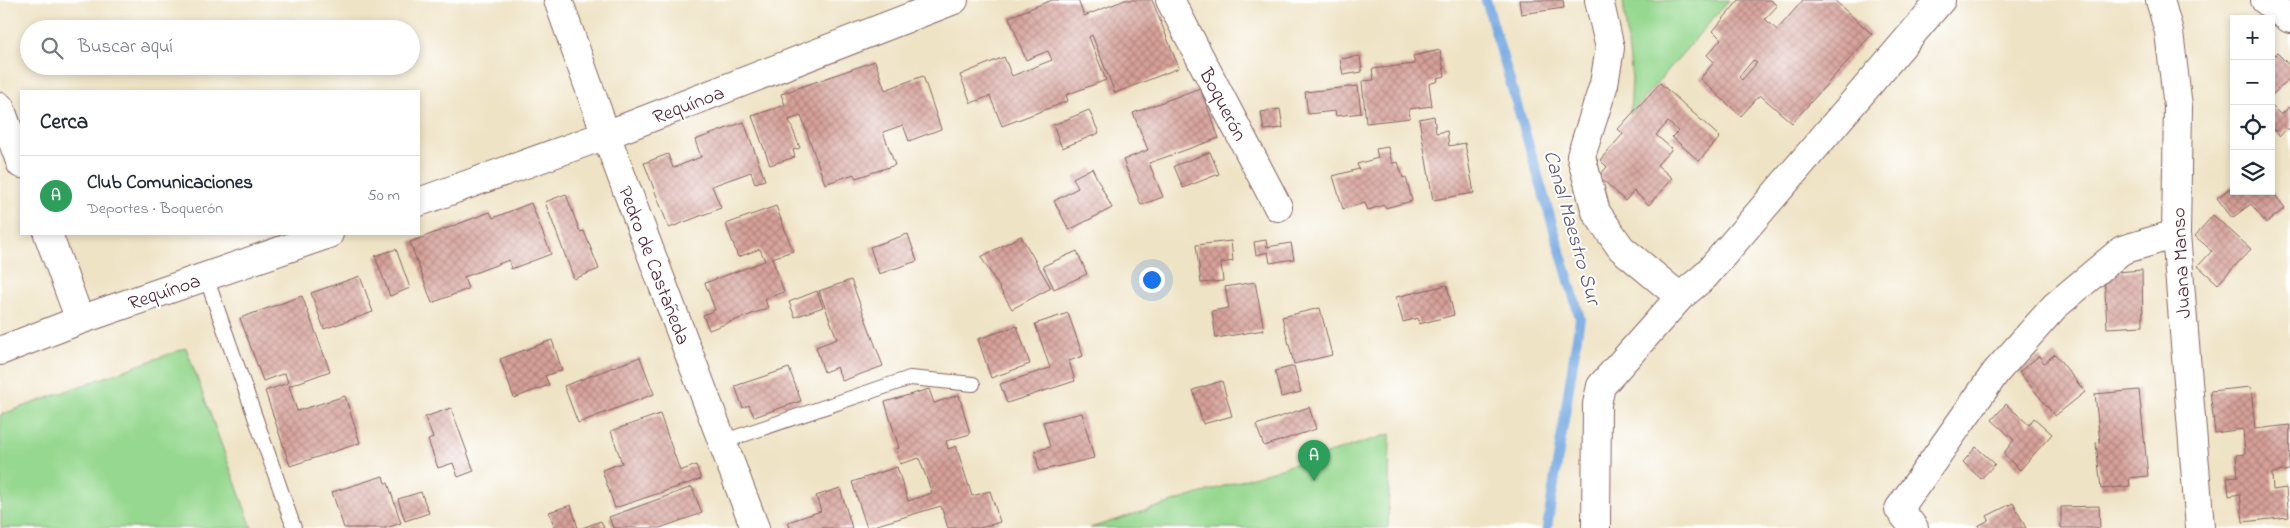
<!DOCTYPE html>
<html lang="es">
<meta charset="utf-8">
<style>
body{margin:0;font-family:"Indie Flower",sans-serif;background:#f6f6f7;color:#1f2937}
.controls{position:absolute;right:15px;top:15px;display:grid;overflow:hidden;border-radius:0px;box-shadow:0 2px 8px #0003}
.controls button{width:45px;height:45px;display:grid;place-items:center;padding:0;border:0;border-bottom:1px solid #e0e1e3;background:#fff;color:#1f2937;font:25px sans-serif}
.you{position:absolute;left:1151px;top:279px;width:18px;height:18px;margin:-12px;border:4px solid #fff;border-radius:50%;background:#1a73e8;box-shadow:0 0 0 8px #1a73e833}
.badge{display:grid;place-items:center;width:32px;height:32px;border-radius:50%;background:#0b8043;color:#fff;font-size:16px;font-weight:700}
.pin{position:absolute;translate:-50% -41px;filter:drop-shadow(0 1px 2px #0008)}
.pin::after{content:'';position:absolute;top:26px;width:18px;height:15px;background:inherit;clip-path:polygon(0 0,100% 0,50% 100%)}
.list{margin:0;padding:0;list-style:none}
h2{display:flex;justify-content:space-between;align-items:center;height:65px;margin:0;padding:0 20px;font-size:21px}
h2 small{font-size:16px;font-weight:400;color:#747a83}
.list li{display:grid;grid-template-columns:32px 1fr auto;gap:15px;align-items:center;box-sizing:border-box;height:80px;padding:0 20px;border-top:1px solid #e0e1e3}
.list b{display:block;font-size:19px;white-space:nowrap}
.list p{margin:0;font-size:16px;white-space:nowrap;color:#747a83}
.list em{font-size:16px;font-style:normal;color:#747a83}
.icon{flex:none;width:28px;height:28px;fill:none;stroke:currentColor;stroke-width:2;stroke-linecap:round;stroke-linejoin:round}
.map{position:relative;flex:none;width:2290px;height:528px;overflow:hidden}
.search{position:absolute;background:#fff;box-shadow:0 2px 8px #0003;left:20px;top:20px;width:400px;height:55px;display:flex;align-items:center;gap:12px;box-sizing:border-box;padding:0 18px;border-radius:28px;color:#747a83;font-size:19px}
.panel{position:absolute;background:#fff;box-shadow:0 2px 8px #0003;left:20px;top:90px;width:400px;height:145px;border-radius:0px}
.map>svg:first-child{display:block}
.green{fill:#96d88f;stroke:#707c5d}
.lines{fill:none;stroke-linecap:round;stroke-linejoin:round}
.stream{stroke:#74a8e1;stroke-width:10}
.building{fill:url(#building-cross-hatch);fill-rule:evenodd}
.service-casing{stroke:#846461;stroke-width:16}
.minor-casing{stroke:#846461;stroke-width:30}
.service{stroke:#fff;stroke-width:14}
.minor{stroke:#fff;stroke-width:28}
.labels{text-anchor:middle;stroke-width:4;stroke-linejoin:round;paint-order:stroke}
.street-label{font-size:20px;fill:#4a1f2b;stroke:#fff}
.water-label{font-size:21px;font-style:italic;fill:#5b5674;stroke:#fff}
</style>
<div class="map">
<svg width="2290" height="528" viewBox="0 0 2290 528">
<defs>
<pattern id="building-cross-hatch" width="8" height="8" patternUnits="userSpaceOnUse" patternTransform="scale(1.25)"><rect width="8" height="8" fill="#d6a099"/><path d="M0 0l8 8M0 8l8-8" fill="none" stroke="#b0827d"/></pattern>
</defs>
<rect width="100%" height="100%" fill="#fff"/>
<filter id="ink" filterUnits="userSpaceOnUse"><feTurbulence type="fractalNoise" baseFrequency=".02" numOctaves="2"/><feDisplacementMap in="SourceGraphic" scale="10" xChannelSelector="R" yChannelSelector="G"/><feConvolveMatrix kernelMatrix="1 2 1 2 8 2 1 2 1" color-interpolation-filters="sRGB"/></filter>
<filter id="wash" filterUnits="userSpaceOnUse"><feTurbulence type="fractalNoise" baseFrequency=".0096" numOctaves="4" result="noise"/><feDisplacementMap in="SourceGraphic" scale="20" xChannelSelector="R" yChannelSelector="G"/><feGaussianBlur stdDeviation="1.12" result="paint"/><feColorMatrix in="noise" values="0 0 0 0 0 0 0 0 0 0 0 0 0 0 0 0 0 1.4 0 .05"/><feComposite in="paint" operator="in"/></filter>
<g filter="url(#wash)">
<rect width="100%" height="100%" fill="#efe3c5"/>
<g class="green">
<path d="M1623,0H1729L1630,114L1632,79Z"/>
<path d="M186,348L252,528H1L0,415Z"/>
<path d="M1390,434L1388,528H1090Z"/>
</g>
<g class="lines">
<path class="stream" d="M1486,0L1580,318L1547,528"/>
</g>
<g id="blocks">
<g class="building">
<path d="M1052,0H1078L1084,16L1125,0H1152L1179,68L1115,93L1092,35L1089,37L1106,80L1066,95L1068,101L1002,126L990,96L971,103L960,75L1004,57L1012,76L1052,60L1048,51L1026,60L1009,17Z"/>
<path d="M1519,0H1563L1564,8L1521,14Z"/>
<path d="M1739,0H1771L1777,6L1765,19L1777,30L1803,0H1834L1872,34L1792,123L1760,95L1741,116L1700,79L1714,62L1707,55L1721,39L1713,31ZM1753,60L1757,63L1742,80L1739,77Z"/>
<path d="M1440,50L1445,76L1437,78L1438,81L1429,84L1432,106L1409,109L1410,118L1366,123L1362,81L1374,80L1372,69L1415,64L1413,56Z"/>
<path d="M2277,53L2290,66V78L2271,96V59Z"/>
<path d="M1360,56L1362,72L1343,75L1340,59Z"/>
<path d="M875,61L885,90L923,76L941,129L909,141L903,125L883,132L895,165L856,178L854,174L825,184L801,116L789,120L800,148L793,150L795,157L770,165L752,116L785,105L781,94Z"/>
<path d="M1660,83L1720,137L1699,161L1672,137L1678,131L1668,122L1656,135L1672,149L1657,165L1672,178L1649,205L1634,191L1625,201L1599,176L1607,167L1600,160L1623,134L1618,129Z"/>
<path d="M1358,86L1361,113L1336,116L1335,111L1308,114L1305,92Z"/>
<path d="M1200,88L1219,138L1149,163L1163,197L1141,205L1123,160L1148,150L1133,113Z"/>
<path d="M2271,105L2281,115L2290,106V131L2287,128L2280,136L2271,127Z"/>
<path d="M1280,109L1283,128L1264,130L1261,112Z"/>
<path d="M1089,110L1099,133L1062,148L1053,125Z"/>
<path d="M1434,116L1436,133L1447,131L1449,146L1465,143L1474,193L1433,200L1419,119Z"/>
<path d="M744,122L765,180L755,183L751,172L712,186L721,208L669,228L644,163L668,154L673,168L701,157L695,140Z"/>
<path d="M1388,147L1392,163L1398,162L1403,178L1406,177L1412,201L1385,208L1384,205L1368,210L1365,203L1343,209L1333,176L1359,169L1357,164L1378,158L1376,149Z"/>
<path d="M1210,152L1219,174L1183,188L1174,166Z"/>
<path d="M1092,168L1112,208L1069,230L1054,201L1078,188L1073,178Z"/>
<path d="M2234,185V191H2272L2285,208L2266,223L2251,204L2232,218L2217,198Z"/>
<path d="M566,194L580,232L584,231L599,269L574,279L545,202Z"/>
<path d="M531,203L551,254L511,269L509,260L464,277L468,289L432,303L410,242L490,212L493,218Z"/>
<path d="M776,206L793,251L772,258L784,292L765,299L768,308L709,330L703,315L715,310L705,283L765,261L760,249L738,257L726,224Z"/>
<path d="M2213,215L2251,249L2218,284L2198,266L2212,251L2195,236Z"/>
<path d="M908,234L917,261L879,274L870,247Z"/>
<path d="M1021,236L1051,288L1012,309L981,257Z"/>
<path d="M1266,240L1267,247L1291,243L1294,259L1270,263L1268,252L1256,255L1254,242Z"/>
<path d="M1231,241L1233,261L1221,263L1223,281L1201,283L1196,245Z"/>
<path d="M396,249L410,288L390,296L375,256Z"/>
<path d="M1077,251L1087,274L1054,289L1043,266Z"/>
<path d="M2142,270L2143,326L2107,328L2104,273Z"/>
<path d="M360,276L373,312L324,329L311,293Z"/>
<path d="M851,280L883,366L842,381L837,367L824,372L816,347L837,339L819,291Z"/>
<path d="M1255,282L1264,330L1216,338L1212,311L1229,308L1225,287Z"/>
<path d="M1447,285L1454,315L1419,324L1418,318L1403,322L1396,297Z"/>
<path d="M817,291L823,307L795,317L789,302Z"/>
<path d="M302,296L330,371L289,386L297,411L345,396L360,443L290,466L265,391L288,383L285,373L263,381L240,318Z"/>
<path d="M1320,308L1332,355L1294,364L1282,317Z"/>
<path d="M1068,313L1083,356L1069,361L1075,381L1007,403L1000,384L1050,368L1035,324Z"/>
<path d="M1017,326L1030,364L991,378L978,339Z"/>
<path d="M552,340L562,370L545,376L549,385L514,398L500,359Z"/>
<path d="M2055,354L2085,392L2055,416L2019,372L2039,356L2044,363Z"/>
<path d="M640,357L654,394L578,423L564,386Z"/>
<path d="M1294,366L1301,392L1281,397L1275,371Z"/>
<path d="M789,368L801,401L754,417L749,405L743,408L735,386Z"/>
<path d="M1222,381L1232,416L1203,424L1193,390Z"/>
<path d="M2251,387L2255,429L2290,425L2289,470L2272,473L2273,490L2286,488L2289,517L2243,522L2240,494L2229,496L2227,477L2238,476L2236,455L2245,454L2243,429L2215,433L2210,391Z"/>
<path d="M929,389L934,403L959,395L970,434L946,441L948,449L956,446L972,496L990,491L1000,522L980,528H948L941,506L867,528L852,482L897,467L908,501L932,493L919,458L900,464L896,449L899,448L885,402Z"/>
<path d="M2139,390L2148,476L2129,478L2130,486L2101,489L2096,443L2100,442L2095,394Z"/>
<path d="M2006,404L2029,425L2034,418L2052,434L2020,470L2003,454L2014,440L1992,420Z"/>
<path d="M1309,407L1316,429L1264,446L1256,425Z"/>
<path d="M451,408L474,471L458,477L453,463L438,468L428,440L433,438L425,417Z"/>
<path d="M1082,413L1094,458L1039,471L1035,451L1050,447L1043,422Z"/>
<path d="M660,414L680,471L696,465L701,479L615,508L602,470L622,463L611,431Z"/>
<path d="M1976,447L1995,464L1981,479L1963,462Z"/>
<path d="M383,476L385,483H388L401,523L386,528H344L332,492Z"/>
<path d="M692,487L702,513L660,528H613L609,517Z"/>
<path d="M840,488L852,528H790L788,522L821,511L816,496Z"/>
<path d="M421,492L429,513L405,521L398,499Z"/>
<path d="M2013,503L2026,528H1980L1978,526L1989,520L1987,516Z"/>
<path d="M571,505L578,528H555L549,512Z"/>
<path d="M2099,506L2100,528H2061V507Z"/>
<path d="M601,521L604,528H582Z"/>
</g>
</g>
</g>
<g filter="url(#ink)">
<use href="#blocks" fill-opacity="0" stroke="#846461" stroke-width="1"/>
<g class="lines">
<defs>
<g id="service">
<path d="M206,277L294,528"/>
<path d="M722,442L910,378L973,384"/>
</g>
<g id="minor">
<path d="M558,0L606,135L755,528"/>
<path d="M1170,0L1278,207"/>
<path d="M1599,0L1610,48L1604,84L1581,156L1596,212L1621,248L1680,297"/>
<path d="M2160,0L2169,32L2178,107L2176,234L2200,528"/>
<path d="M2265,0L2290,19"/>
<path d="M0,107L21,164"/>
<path d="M419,202L606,135L954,0"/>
<path d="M48,234L80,320"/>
<path d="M0,351L80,320L329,234"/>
<path d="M1596,528L1597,404L1601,386L1680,297L1705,276L1941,0"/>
<path d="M1914,528L1899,509L1996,372L2055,306L2122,250L2176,234"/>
</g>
</defs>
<use href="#service" class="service-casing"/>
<use href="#minor" class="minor-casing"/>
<use href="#service" class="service"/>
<use href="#minor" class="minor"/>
</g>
</g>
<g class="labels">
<g class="street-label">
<text transform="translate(688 104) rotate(-21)" y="7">Requínoa</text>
<text transform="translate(1224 104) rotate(62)" y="7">Boquerón</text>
<text transform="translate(2180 263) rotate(-93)" y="7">Juana Manso</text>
<text transform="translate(655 265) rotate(69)" y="7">Pedro de Castañeda</text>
<text transform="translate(164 291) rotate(-19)" y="7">Requínoa</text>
</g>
<g class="water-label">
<text transform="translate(1573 227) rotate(74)" y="7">Canal Maestro Sur</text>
</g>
</g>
</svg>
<div class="controls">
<button>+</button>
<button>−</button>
<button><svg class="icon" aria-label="locate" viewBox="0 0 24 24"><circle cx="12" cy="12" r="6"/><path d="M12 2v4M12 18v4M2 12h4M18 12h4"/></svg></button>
<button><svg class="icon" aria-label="layers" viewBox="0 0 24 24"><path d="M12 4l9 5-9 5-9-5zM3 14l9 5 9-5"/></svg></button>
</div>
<div class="you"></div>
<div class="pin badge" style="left:1314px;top:481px;background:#2e9e5b">A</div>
<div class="search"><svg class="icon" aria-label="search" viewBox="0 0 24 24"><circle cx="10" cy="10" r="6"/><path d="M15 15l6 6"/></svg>Buscar aquí</div>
<section class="panel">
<h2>Cerca<small></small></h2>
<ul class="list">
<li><span class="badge" style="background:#2e9e5b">A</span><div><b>Club Comunicaciones</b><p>Deportes · Boquerón</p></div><em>50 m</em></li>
</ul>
</section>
</div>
